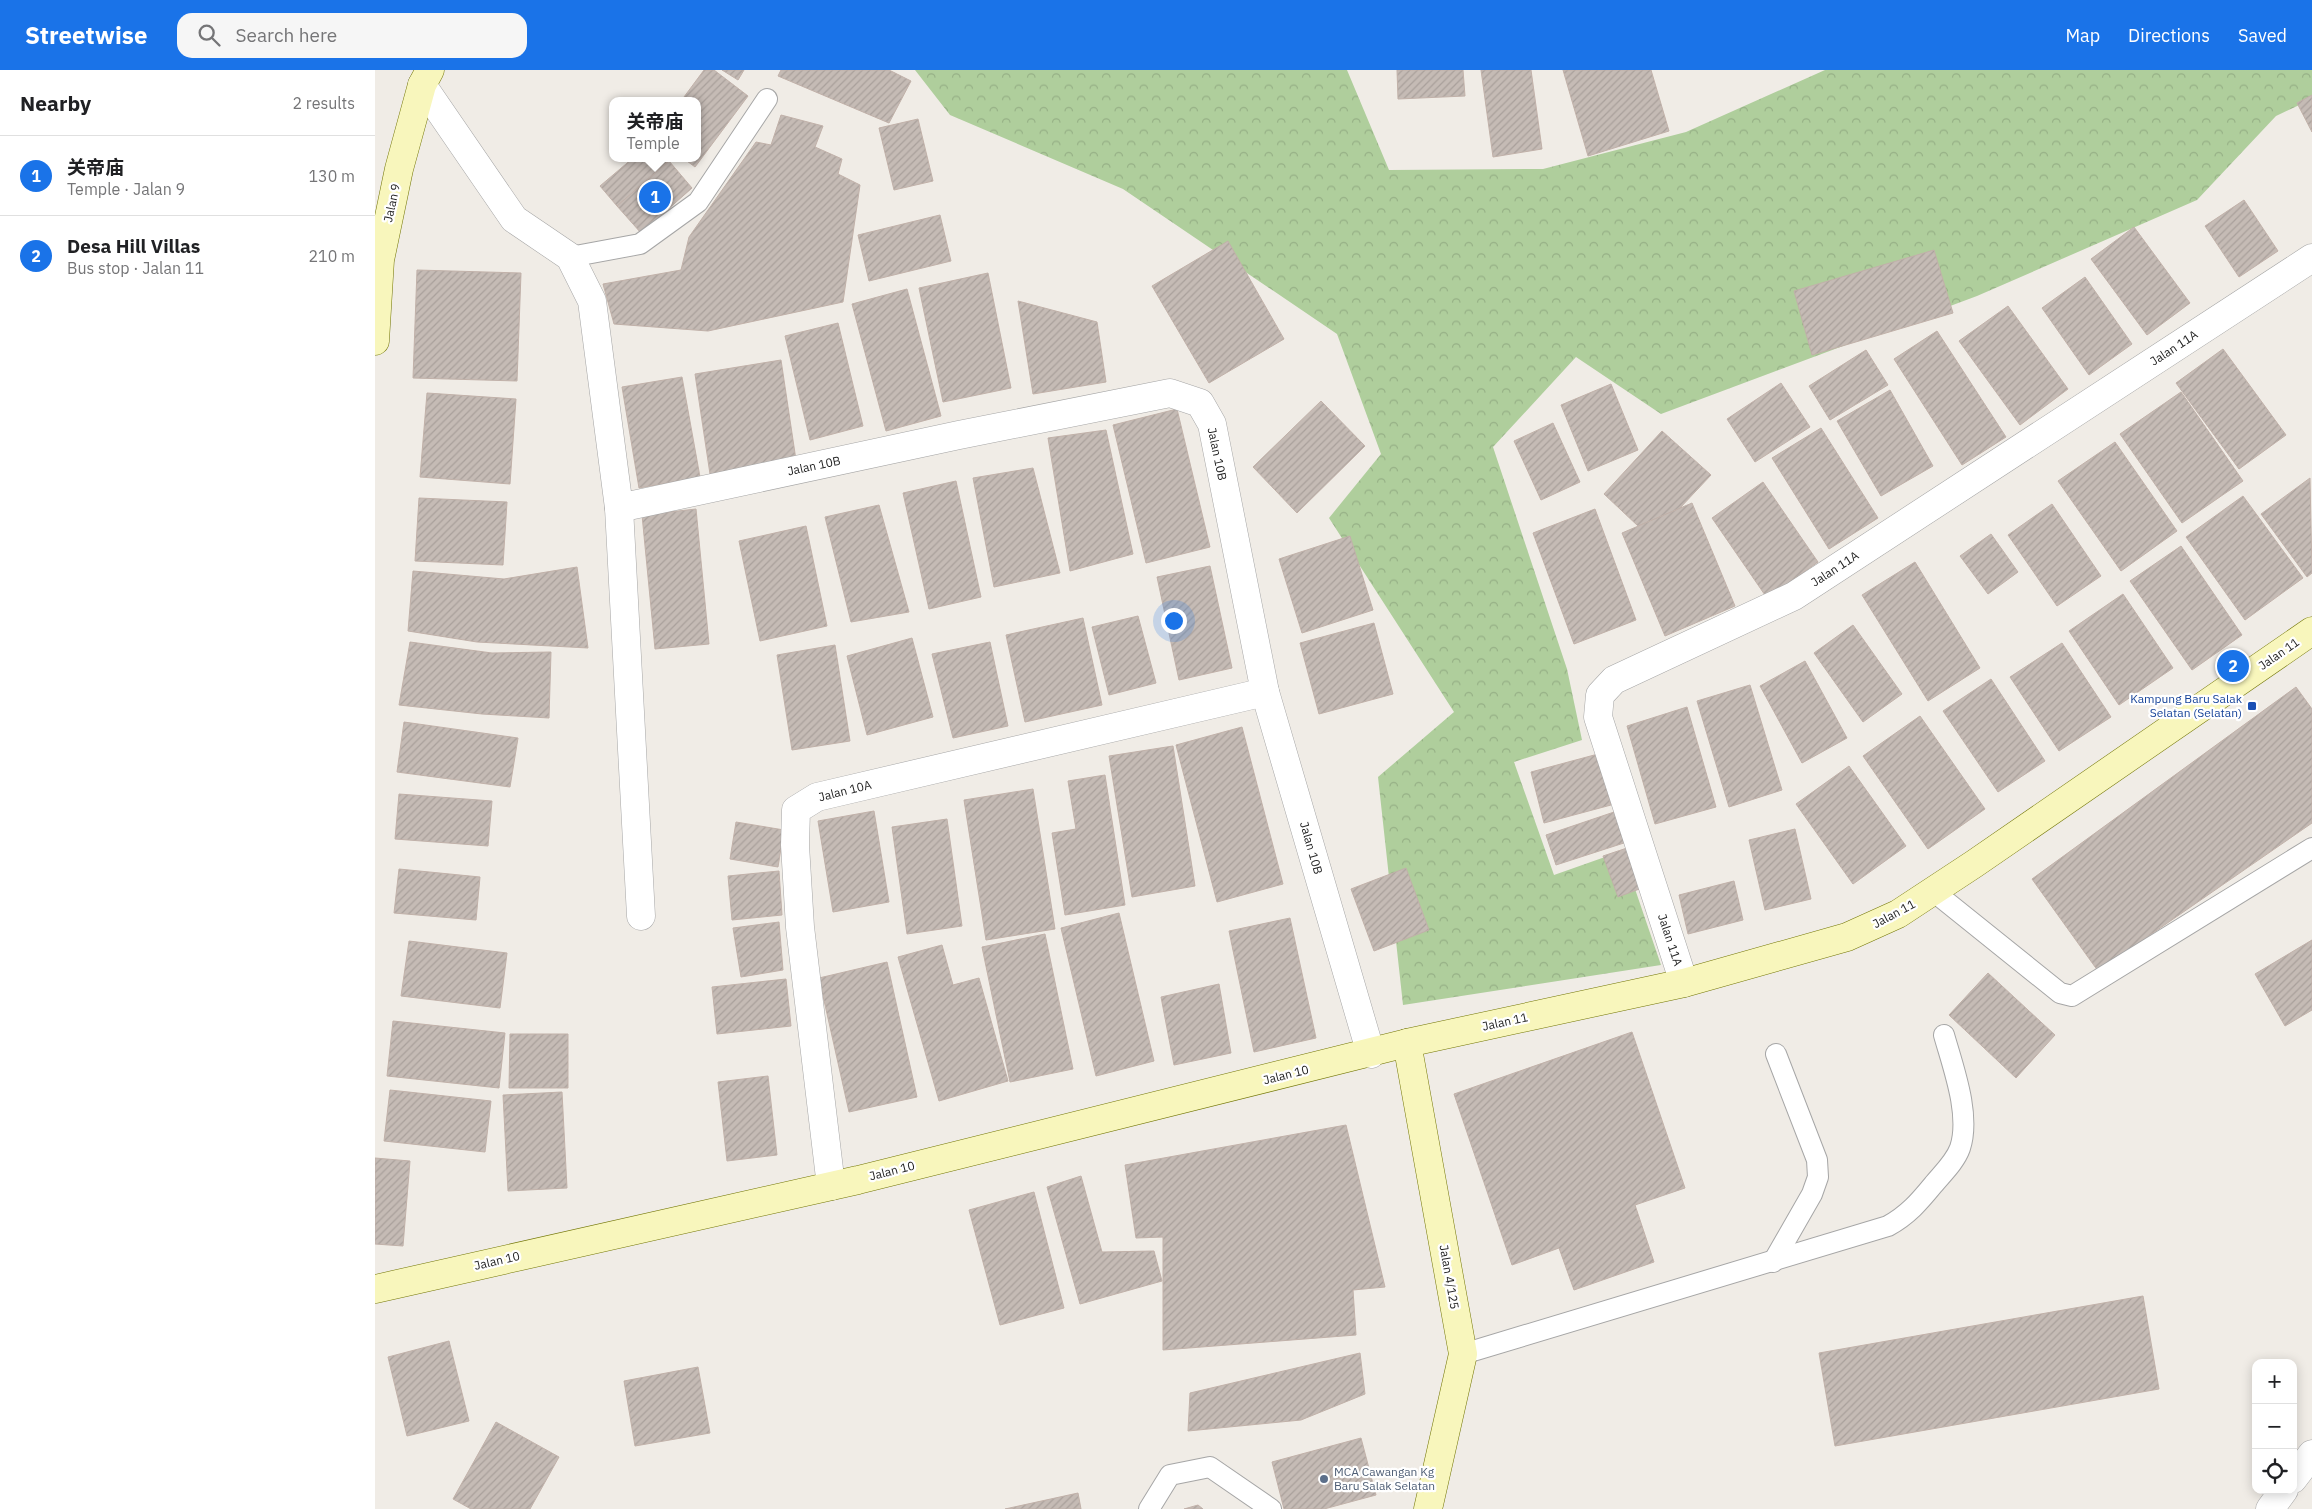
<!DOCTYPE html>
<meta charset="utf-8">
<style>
body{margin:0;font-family:"IBM Plex Sans","Noto Sans SC",sans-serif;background:#f6f6f6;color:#202124}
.controls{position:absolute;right:15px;bottom:15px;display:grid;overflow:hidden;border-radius:10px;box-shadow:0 2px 12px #0003}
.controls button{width:45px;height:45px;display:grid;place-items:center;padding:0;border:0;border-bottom:1px solid #e0e0e0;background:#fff;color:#202124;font:25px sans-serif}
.you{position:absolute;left:798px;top:550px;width:18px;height:18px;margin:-12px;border:4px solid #fff;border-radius:50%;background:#1a73e8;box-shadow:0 0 0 8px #1a73e833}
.badge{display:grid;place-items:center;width:32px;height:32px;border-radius:50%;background:#1a73e8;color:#fff;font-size:16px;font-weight:700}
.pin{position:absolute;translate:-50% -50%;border:2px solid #fff;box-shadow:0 1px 5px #0006}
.popup{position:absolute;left:234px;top:27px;width:92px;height:65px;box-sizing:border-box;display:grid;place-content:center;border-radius:10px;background:#fff;filter:drop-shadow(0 1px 4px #0005);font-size:16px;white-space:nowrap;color:#757577}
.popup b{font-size:19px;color:#202124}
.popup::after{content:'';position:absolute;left:50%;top:100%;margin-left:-10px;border:10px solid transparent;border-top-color:#fff}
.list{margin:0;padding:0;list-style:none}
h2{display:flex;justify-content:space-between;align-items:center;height:65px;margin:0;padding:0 20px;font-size:21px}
h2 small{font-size:16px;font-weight:400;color:#757577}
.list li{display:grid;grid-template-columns:32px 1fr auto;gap:15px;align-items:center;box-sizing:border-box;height:80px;padding:0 20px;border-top:1px solid #e0e0e0}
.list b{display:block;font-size:19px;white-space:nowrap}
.list p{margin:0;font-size:16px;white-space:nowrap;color:#757577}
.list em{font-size:16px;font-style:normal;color:#757577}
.icon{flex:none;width:28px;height:28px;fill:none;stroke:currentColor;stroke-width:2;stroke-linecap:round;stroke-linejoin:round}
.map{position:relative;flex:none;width:1937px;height:1439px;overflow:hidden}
header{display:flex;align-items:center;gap:30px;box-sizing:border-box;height:70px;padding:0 25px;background:#1a73e8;color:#fff}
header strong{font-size:24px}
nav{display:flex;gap:28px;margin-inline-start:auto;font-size:18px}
.search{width:350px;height:45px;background:#f6f6f6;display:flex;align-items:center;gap:12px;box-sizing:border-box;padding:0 18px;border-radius:15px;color:#757577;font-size:19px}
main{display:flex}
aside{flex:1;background:#fff}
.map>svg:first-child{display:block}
.forest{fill:url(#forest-crowns)}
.building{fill:url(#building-hatch);stroke:#c1b1a9}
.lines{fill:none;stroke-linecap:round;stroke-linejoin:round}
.lane-casing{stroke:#a6a6a6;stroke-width:22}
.street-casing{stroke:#a6a6a6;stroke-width:29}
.secondary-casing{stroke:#737607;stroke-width:29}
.lane{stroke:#fff;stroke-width:20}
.street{stroke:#fff;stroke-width:28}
.secondary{stroke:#f8f6bc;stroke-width:28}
.transit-dot{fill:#1a4fb4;stroke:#fff;stroke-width:2}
.service-dot{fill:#5c6f8a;stroke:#fff;stroke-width:2}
.labels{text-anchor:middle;stroke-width:4.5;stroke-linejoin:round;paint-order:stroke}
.street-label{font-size:12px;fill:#1f1f1f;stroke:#fff}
.transit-label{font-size:12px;fill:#164399;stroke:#fff;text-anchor:end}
.service-label{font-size:12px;fill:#4e5e75;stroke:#fff;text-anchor:start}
</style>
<header>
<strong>Streetwise</strong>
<div class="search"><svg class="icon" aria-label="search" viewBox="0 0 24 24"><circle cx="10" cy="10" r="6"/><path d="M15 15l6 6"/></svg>Search here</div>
<nav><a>Map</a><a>Directions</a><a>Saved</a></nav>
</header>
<main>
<aside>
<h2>Nearby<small>2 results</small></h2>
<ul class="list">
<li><span class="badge">1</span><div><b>关帝庙</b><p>Temple · Jalan 9</p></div><em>130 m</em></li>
<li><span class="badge">2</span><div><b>Desa Hill Villas</b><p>Bus stop · Jalan 11</p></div><em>210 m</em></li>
</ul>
</aside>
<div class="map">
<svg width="1937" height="1439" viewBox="0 0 1937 1439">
<defs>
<pattern id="forest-crowns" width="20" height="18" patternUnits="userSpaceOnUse" patternTransform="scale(1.25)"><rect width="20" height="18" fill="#afce9c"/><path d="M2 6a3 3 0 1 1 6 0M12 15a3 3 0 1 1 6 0" fill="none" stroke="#96b086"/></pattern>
<pattern id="building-hatch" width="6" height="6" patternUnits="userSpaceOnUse" patternTransform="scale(1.25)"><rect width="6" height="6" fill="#c5bbb5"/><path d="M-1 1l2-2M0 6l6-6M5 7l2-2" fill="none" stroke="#a9a09b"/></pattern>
</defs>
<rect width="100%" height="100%" fill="#f0ece6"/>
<path class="forest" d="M540,0H972L1014,100L1168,99L1311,62L1450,0H1937V29L1901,46L1822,130L1602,226L1286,344L1201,287L1118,377L1192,599L1207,670L1139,692L1179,805L1247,781L1286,895L1028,935L1003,707L1079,642L954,448L1006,384L962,264L748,119L575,45Z"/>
<g class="building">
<path d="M329,0H339L373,26L320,97L308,88H322V31H306Z"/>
<path d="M347,0H369L363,10Z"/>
<path d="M406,0H514L536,11L514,53L403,6Z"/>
<path d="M1022,0H1088L1090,26L1023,29Z"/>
<path d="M1106,0H1156L1167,79L1118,87Z"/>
<path d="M1188,0H1276L1294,61L1213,86Z"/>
<path d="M1937,25V62L1922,33Z"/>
<path d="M406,45L448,56L440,77L467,89L463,104L485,115L468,232L333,261L239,254L228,214L306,200L314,167L381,72L396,75Z"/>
<path d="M543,49L558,111L519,120L504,58Z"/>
<path d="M258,88H292L294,91L242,136L225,116Z"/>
<path d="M294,91L317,118L266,163L242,136Z"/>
<path d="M1869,130L1903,181L1864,207L1830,156Z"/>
<path d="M565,145L576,191L494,211L483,165Z"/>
<path d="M1759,157L1815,233L1772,265L1716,189Z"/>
<path d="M853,171L909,269L834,313L777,216Z"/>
<path d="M1559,180L1578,243L1437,285L1419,221Z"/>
<path d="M42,200L146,203L142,311L38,308Z"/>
<path d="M613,203L636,318L568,332L544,218Z"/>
<path d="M1710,207L1757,274L1714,305L1667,238Z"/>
<path d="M532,219L566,346L511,361L477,234Z"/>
<path d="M643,231L722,252L731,312L658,324Z"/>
<path d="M1633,236L1693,319L1645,355L1584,271Z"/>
<path d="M463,253L488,356L435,370L410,266Z"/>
<path d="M1562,261L1631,367L1587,395L1519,289Z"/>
<path d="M1848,279L1911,365L1864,399L1801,313Z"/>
<path d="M1491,280L1513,315L1455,350L1434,316Z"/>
<path d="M406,290L421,390L335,404L320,304Z"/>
<path d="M307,307L325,407L264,418L247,317Z"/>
<path d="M1406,313L1435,357L1380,392L1352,349Z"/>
<path d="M1236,314L1263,380L1213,401L1186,335Z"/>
<path d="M1515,320L1558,396L1506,426L1462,351Z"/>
<path d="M1806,322L1868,411L1807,453L1745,364Z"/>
<path d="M52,323L141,329L135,414L45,407Z"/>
<path d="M946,331L990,376L922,443L878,397Z"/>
<path d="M802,339L835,477L771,493L738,355Z"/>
<path d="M1178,353L1205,412L1166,430L1139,371Z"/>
<path d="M1446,358L1503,448L1454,479L1397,388Z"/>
<path d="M731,360L758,484L695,501L673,368Z"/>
<path d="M1287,361L1336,405L1304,439L1263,456L1229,424Z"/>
<path d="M1740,372L1802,461L1746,501L1683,411Z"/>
<path d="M658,398L685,503L619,517L598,408Z"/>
<path d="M1935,408L1937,503L1932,507L1886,444Z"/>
<path d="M581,411L606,527L554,539L528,423Z"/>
<path d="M1388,412L1443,492L1392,528L1337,448Z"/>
<path d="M1868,426L1928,508L1870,550L1811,467Z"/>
<path d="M44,428L132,432L128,495L40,491Z"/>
<path d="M1317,433L1360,536L1290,566L1247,463Z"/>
<path d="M1677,434L1726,506L1682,536L1633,465Z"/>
<path d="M504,435L534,542L476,552L450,447Z"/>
<path d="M321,439L334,574L280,579L267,445Z"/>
<path d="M1220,439L1261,550L1199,574L1158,463Z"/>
<path d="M431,456L452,556L385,571L364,471Z"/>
<path d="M1616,464L1643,502L1613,524L1585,486Z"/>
<path d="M975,466L998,540L927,563L904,489Z"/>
<path d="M1806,476L1867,565L1817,600L1755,511Z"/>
<path d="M1540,492L1605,598L1553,631L1487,525Z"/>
<path d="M835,496L857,598L804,610L782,507Z"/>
<path d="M202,497L213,578L102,572L33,561L38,501L129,509Z"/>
<path d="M1748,524L1798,598L1744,635L1694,561Z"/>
<path d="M763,546L781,613L734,625L717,557Z"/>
<path d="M708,548L727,635L650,652L631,565Z"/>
<path d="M999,553L1018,624L944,644L925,573Z"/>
<path d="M1478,555L1527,624L1488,652L1439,583Z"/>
<path d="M537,568L558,647L492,665L472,586Z"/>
<path d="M35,572L117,583L176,582L174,648L107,644L24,635Z"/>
<path d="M615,572L633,656L578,668L557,584Z"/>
<path d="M1687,573L1736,647L1684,681L1635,607Z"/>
<path d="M460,575L475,671L417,680L402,585Z"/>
<path d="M1430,591L1472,668L1427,693L1385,616Z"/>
<path d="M1616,609L1670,691L1623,722L1568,641Z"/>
<path d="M1375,615L1407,720L1354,737L1322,631Z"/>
<path d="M1921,617L1937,639V753L1723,901L1657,809Z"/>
<path d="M1312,637L1341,737L1280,754L1252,656Z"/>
<path d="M1545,646L1610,739L1553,779L1488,686Z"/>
<path d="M29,652L143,668L135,717L22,702Z"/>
<path d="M867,657L908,814L842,832L801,675Z"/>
<path d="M798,676L820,816L757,827L734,686Z"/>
<path d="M1223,684L1236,735L1169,753L1156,702Z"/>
<path d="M1474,696L1531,776L1478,814L1421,734Z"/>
<path d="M730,705L750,835L690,845L677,763L701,759L693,711Z"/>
<path d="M658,719L680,859L611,870L589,730Z"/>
<path d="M24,724L117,731L113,776L20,769Z"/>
<path d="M1245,740L1255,771L1181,795L1171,765Z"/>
<path d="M499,741L514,832L458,842L443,751Z"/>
<path d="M572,749L587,856L532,864L517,757Z"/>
<path d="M361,752L409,760L403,797L355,789Z"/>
<path d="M1420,759L1436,829L1390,840L1374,770Z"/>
<path d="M1252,778L1267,818L1243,827L1228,786Z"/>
<path d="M1031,798L1054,860L999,881L976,819Z"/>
<path d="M24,799L105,807L101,850L19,843Z"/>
<path d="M404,801L407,845L357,850L353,806Z"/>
<path d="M1359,811L1368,850L1313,864L1304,825Z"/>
<path d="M744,843L779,991L721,1006L686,858Z"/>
<path d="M915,848L941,968L879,982L854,861Z"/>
<path d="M404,852L408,900L366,907L358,858Z"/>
<path d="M670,864L698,999L635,1012L607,877Z"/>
<path d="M1937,870V940L1910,956L1880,904Z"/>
<path d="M34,871L132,883L125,938L26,926Z"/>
<path d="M567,875L578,915L604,908L633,1011L564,1031L523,887Z"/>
<path d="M512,892L542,1027L474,1042L444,908Z"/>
<path d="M1613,903L1680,965L1641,1008L1574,945Z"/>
<path d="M411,909L416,956L342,964L337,917Z"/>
<path d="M844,914L856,983L799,995L786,927Z"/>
<path d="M18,951L130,963L124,1018L12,1006Z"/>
<path d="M1257,962L1310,1118L1260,1135L1279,1192L1199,1220L1184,1178L1137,1195L1079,1024Z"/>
<path d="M135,964H193V1018H134Z"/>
<path d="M393,1006L402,1085L352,1091L343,1012Z"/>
<path d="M15,1020L116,1031L110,1082L9,1071Z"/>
<path d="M187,1022L192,1118L133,1121L128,1025Z"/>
<path d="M971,1055L1010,1217L978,1220L981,1265L788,1280V1167L761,1168L750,1095Z"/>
<path d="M0,1088L35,1091L28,1176L0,1174Z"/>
<path d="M706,1106L727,1182L779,1181L787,1211L705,1234L672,1117Z"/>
<path d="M659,1122L689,1238L625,1255L594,1140Z"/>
<path d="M1768,1226L1784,1319L1460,1376L1444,1283Z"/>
<path d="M74,1271L94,1351L32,1366L13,1287Z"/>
<path d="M985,1283L990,1324L926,1350L813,1361L815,1323Z"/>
<path d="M323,1297L335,1363L260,1376L249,1311Z"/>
<path d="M121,1352L184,1387L155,1439H96L78,1429Z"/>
<path d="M986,1368L1001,1425L949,1439H909L897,1392Z"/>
<path d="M703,1423L706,1439H630Z"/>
<path d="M823,1435L828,1439H809Z"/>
</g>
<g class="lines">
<defs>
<g id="lane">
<path d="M195,187L265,174L323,132L392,29"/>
<path d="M1558,821L1685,923L1697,926L1937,778"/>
<path d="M1398,1192L1437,1124L1443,1107L1442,1090L1401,984"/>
<path d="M1088,1284L1513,1156C1533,1145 1544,1132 1558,1115C1567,1104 1580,1092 1585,1078C1596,1045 1578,997 1569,965"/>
<path d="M774,1439L795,1405L835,1397L896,1439"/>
</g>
<g id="street">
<path d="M47,15L139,149L195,187L217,231L244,438L266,846"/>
<path d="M244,438L584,365L795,323L825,333L837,354L890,622L996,984"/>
<path d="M1309,913L1223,647L1225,625L1239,610L1419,526L1937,188"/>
<path d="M456,1116L425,857L420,775L421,740L442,727L890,622"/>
<path d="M1918,1409L1937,1384"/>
<path d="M1895,1439L1909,1420"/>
</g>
<g id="secondary">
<path d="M0,271L5,190L24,99L47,15L55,0"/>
<path d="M1032,973L1088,1284L1053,1439"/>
<path d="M0,1219L483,1110L1032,973L1309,913L1472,867L1523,844L1599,794L1937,561"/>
</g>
</defs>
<use href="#lane" class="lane-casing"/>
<use href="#street" class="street-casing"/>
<use href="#secondary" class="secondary-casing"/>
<use href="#lane" class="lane"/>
<use href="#street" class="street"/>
<use href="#secondary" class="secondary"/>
</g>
<rect class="transit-dot" x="1872" y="631" width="10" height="10" rx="2.5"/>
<circle class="service-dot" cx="949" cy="1409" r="5"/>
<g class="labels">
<g class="street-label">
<text transform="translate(17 133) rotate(-78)" y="4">Jalan 9</text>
<text transform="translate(1799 278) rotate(-33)" y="4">Jalan 11A</text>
<text transform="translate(842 384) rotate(78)" y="4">Jalan 10B</text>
<text transform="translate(439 396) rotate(-12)" y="4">Jalan 10B</text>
<text transform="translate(1460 499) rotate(-33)" y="4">Jalan 11A</text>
<text transform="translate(1904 584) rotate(-35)" y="4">Jalan 11</text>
<text transform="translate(470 721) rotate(-14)" y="4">Jalan 10A</text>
<text transform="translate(936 778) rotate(74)" y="4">Jalan 10B</text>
<text transform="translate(1519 844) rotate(-28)" y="4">Jalan 11</text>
<text transform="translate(1295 870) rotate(72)" y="4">Jalan 11A</text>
<text transform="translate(1130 952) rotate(-12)" y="4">Jalan 11</text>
<text transform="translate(911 1005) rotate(-14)" y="4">Jalan 10</text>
<text transform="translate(517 1101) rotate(-14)" y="4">Jalan 10</text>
<text transform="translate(122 1191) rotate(-13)" y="4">Jalan 10</text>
<text transform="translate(1074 1207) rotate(80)" y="4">Jalan 4/125</text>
</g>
<g class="transit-label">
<text x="1867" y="633">Kampung Baru Salak<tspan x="1867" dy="14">Selatan (Selatan)</tspan></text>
</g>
<g class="service-label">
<text x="959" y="1406">MCA Cawangan Kg<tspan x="959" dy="14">Baru Salak Selatan</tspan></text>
</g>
</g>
</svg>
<div class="controls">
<button>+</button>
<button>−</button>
<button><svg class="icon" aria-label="locate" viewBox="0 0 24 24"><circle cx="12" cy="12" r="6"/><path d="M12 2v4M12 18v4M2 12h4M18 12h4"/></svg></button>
</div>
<div class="you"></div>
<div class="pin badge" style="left:280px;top:127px">1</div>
<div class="popup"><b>关帝庙</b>Temple</div>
<div class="pin badge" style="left:1858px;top:596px">2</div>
</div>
</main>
